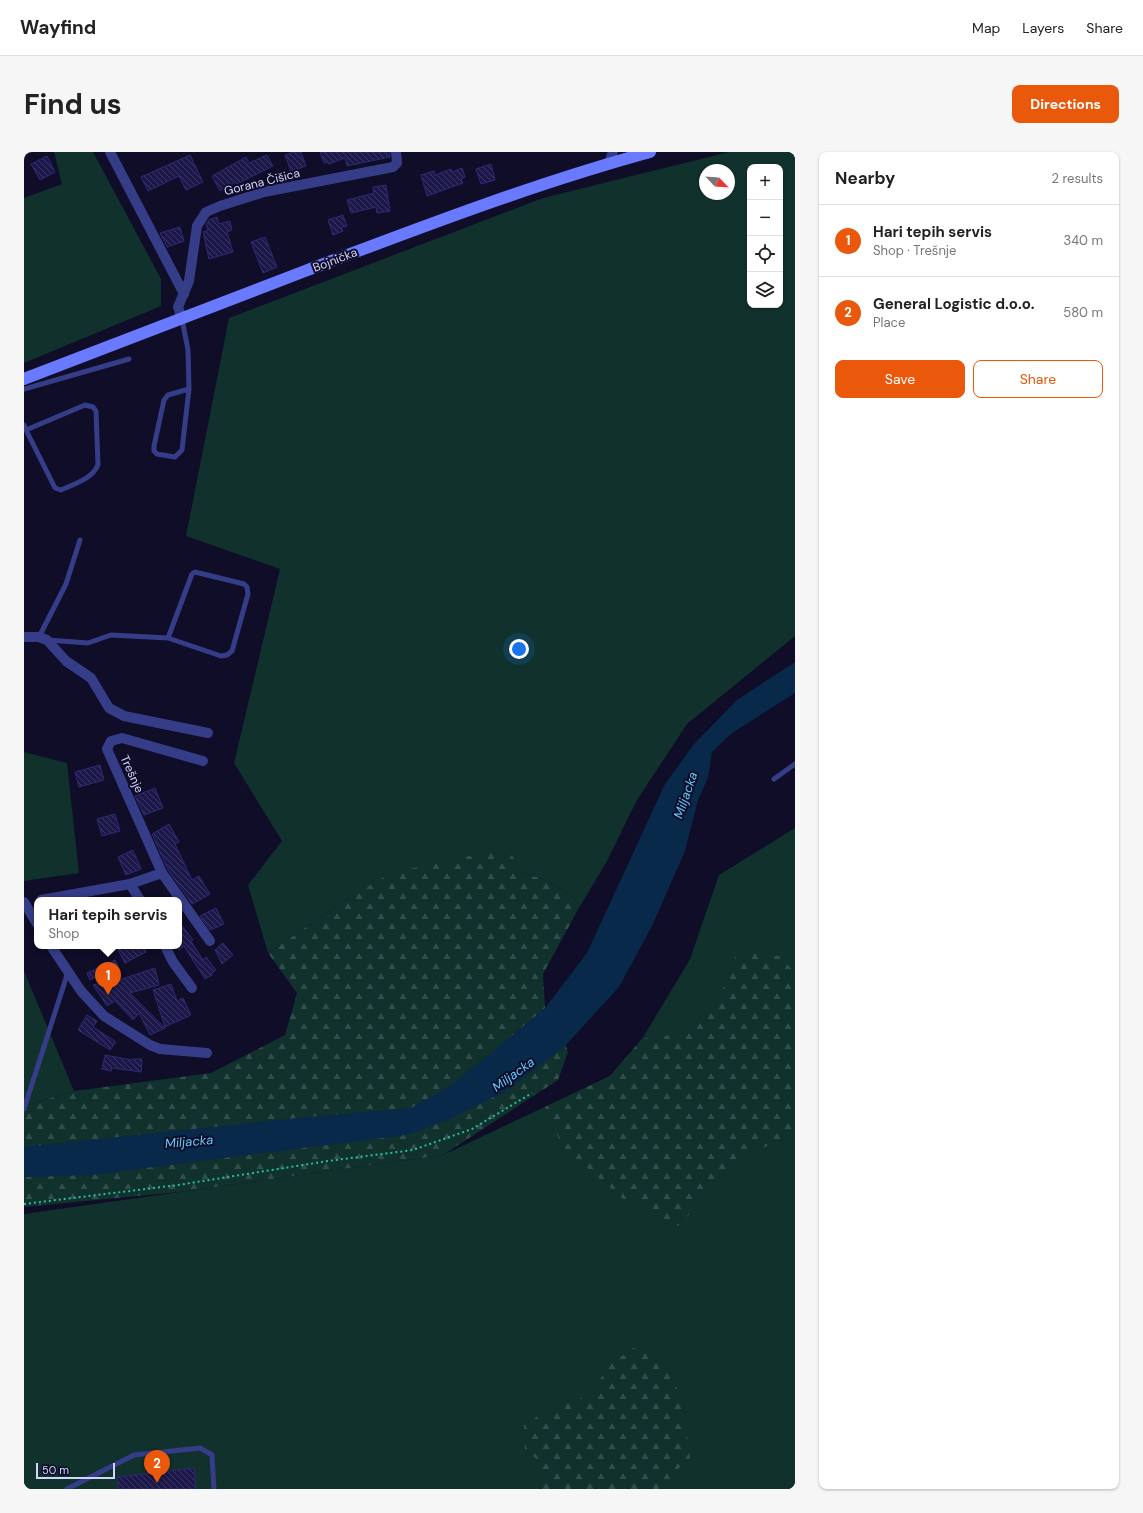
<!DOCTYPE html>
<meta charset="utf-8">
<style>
body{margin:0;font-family:"DM Sans",sans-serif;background:#f6f6f6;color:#222}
.controls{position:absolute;right:12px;top:12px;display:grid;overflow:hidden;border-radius:8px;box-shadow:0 1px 3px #0004}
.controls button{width:36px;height:36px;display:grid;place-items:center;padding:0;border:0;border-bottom:1px solid #e0e0e0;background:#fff;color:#222;font:20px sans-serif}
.compass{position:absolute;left:675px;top:12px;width:36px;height:36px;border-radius:50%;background:#fff;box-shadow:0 1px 3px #0004;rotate:115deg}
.scale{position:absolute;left:12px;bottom:10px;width:79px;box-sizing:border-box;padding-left:4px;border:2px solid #d3d4ff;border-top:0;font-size:11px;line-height:14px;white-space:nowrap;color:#d3d4ff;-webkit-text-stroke:3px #0f0d27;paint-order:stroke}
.you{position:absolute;left:495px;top:497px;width:14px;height:14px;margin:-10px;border:3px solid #fff;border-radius:50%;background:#1a73e8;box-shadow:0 0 0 6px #1a73e833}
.badge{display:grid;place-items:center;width:26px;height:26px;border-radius:50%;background:#ea580c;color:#fff;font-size:13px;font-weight:700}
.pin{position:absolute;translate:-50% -33px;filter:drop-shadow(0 1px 2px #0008)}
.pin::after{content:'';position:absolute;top:21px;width:14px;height:12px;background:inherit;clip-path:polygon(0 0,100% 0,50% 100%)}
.popup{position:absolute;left:10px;top:745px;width:148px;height:52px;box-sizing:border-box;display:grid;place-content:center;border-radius:8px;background:#fff;filter:drop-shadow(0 1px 3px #0005);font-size:13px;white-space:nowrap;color:#767676}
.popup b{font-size:15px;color:#222}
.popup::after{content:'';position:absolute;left:50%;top:100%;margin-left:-8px;border:8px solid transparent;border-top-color:#fff}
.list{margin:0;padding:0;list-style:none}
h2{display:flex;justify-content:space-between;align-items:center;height:52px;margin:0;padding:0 16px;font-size:17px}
h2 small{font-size:13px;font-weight:400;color:#767676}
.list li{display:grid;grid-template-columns:26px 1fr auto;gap:12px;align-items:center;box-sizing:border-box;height:72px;padding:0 16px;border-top:1px solid #e0e0e0}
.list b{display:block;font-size:15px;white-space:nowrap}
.list p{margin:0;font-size:13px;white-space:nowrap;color:#767676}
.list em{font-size:13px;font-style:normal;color:#767676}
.actions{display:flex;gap:8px;padding:12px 16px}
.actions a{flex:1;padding:9px 0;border:1px solid #ea580c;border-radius:8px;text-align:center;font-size:14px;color:#ea580c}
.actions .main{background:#ea580c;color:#fff}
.icon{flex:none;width:22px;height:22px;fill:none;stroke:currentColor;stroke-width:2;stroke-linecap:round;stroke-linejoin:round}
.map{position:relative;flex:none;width:771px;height:1337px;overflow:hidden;border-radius:8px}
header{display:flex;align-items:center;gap:24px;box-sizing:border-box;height:56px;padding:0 20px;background:#fff;border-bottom:1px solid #e0e0e0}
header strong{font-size:19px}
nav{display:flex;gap:22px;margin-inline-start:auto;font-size:14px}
.intro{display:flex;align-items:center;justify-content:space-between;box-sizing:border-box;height:96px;padding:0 24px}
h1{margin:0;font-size:28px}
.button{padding:10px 18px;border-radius:8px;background:#ea580c;color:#fff;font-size:14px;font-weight:700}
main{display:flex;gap:24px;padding:0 24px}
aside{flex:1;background:#fff;border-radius:8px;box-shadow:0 1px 3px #0004}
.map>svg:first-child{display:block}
.grass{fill:#10312c;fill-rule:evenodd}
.forest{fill:url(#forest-firs)}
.water{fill:#09294b}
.building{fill:url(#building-back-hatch);stroke:#2e2977}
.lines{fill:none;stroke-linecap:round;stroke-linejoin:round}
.path{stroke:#27bfa2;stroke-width:2;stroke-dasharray:2 3;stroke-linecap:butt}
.lane{stroke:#353d89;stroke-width:5}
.street{stroke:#353d89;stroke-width:10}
.secondary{stroke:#6a7aff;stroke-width:12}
.labels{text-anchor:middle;stroke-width:4;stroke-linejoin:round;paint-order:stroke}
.street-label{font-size:12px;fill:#d3d4ff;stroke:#0f0d27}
.water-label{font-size:13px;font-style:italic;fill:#61cbff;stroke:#0f0d27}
</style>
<header>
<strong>Wayfind</strong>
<nav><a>Map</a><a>Layers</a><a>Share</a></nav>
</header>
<div class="intro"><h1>Find us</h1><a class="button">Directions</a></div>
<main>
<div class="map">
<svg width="771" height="1337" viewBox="0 0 771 1337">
<defs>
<pattern id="forest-firs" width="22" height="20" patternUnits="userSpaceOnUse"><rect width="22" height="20" fill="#10312c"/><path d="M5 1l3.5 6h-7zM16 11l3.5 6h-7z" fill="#324e4c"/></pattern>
<pattern id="building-back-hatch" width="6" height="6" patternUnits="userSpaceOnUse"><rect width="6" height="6" fill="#1c1849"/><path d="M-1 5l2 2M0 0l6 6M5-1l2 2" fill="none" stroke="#3c3964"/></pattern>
</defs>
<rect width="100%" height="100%" fill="#0f0d27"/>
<g class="grass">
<path d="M30,0H69L137,127V154L0,211V46L38,32Z"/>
<path d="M705,0H771V484L663,572L613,648L582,711L556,754C541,735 519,727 497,720L329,743L244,801L224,733L258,689L210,611L256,417L162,384L205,166L519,46ZM726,15H756V153H726ZM681,18H705V42H681Z"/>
<path d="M0,600L43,611L55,721L0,729Z"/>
<path d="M771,676V1337H0V1062L419,1003L586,924L618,887L666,807L695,723Z"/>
<path d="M0,819L50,939L0,954Z"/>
</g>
<g class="forest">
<path d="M486,699L497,720C519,727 541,735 556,754L519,822L521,856L534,872L544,900L534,928L419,1003L155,1040L0,1055V954L50,939L187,921L261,883L273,841L244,801L329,743L367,721L454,702Z"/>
<path d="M714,798L756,804L771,821V971L765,986L715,1005L655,1074L598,1046L538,994L521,955L586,924L618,887L659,881L696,845Z"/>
<path d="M609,1196L628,1199L644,1219L658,1246L666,1306L652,1319L644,1321L649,1337H513L518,1329L517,1311L501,1297L500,1273L528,1255L554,1248L568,1238L587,1212Z"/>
</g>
<path class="water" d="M771,510V541L708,581L688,600L684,626L674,648L661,699L628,774L595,835L542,893L484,938L424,968L382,983L67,1023L0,1025V995L273,966L387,956L428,933L521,856L563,801L641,632L670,592L713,548Z"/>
<g class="building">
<path d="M269,0H277L282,14L267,19L261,3Z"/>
<path d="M296,0H366V5L323,14L321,6L305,12L304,10L300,11Z"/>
<path d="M166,3L179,30L162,38L155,24L124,39L117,25Z"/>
<path d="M243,3L249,14L213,32L212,30L196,39L188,24L222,5L225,11Z"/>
<path d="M23,4L31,20L16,28L7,12Z"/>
<path d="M467,12L471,28L457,32L452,17Z"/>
<path d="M438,16L441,25L437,27L439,31L403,44L397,23L410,19L411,23L427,17L428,20Z"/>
<path d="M362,33L366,59L353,61L352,55L327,61L323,48L350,41L349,35Z"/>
<path d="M319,63L323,74L317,76L319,79L309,83L304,68Z"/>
<path d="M193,65L195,72L206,69L208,78L203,80L209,100L185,107L179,80L184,78L182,72L185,68Z"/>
<path d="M156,75L160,89L143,95L136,81Z"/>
<path d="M241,85L253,115L239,121L227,90Z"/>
<path d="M76,613L80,628L55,635L51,620Z"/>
<path d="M131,636L139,656L120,663L111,644Z"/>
<path d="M91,662L96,679L78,684L73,667Z"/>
<path d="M145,672L155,690L151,692L168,728L175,724L186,742L168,752L144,718L128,682Z"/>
<path d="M109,698L117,717L102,723L94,705Z"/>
<path d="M192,756L200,772L186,778L176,764Z"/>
<path d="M155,770L169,788L167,789L179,808L182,805L192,818L188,821V823L181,827L160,794L155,798Z"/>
<path d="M199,791L209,803L198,812L191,798Z"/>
<path d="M92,794H119L122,800L101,811Z"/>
<path d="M91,808L94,814L66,828L63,821Z"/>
<path d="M131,816L135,833L106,841L141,876L126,883L115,861L109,868L91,849L83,854L69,833L85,829L86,831Z"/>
<path d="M147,832L153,849L159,846L167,863L141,875L129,838Z"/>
<path d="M63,863L73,869L69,875L92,890L86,898L54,878Z"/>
<path d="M81,903L108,908L109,907H118L117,920L88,916L87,919L78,917Z"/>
<path d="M170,1316L172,1337H95L93,1325Z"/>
</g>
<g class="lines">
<path class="path" d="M0,1052L154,1033L304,1009L389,998L448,977L508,941"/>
<g class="lane">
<path d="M158,167L164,198L165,237L158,298L151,305L133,302L130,299V294L140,248L144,243L165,237"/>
<path d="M0,237L105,207"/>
<path d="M0,273L2,278L31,336L37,338C50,332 68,327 74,313L72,259L69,255L61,253L2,278"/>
<path d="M15,485L42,432L56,388"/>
<path d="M24,488L64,491L87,483L144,486L197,504L203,503L208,499L224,442L223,435L220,432L171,420L168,422L144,486"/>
<path d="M750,627L771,612"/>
<path d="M0,957L44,820"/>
<path d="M43,1337L110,1303L176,1296L188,1303L190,1337"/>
</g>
<g class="street">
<path d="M86,0L160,142"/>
<path d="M585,11L589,0"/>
<path d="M158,167L154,155L165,129L173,74L182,60L196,54L240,40L369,15L373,11L372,0"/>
<path d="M0,485H15L23,488L42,509L67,526L85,556L100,564L184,581"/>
<path d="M138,721L186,789"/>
<path d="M106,732L116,748"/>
<path d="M17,748L106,732L138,721L83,597L87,589L98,586L179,609"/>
<path d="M0,750L13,772"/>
<path d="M27,794L57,839L80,864L126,893L136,897L183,901"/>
<path d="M141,794L149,810L168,836"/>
</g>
<path class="secondary" d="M0,227C94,191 188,155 281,119C395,76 509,32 626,0"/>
</g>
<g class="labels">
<g class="street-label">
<text transform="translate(238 30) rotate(-14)" y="4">Gorana Čišica</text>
<text transform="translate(311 108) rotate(-21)" y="4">Bojnička</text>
<text transform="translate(108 622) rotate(66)" y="4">Trešnje</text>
</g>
<g class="water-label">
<text transform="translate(661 643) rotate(-71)" y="5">Miljacka</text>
<text transform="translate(489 922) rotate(-36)" y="5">Miljacka</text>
<text transform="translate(165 989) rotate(-5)" y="5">Miljacka</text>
</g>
</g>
</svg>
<div class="controls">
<button>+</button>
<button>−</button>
<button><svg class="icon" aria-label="locate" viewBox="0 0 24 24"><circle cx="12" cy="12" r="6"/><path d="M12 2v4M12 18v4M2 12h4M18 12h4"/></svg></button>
<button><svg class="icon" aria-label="layers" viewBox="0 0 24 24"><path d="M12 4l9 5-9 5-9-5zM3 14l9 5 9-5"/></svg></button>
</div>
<svg class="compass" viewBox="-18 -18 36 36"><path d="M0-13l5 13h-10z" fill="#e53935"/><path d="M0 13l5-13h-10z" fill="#767676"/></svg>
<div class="scale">50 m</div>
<div class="you"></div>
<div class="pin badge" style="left:84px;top:843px">1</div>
<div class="popup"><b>Hari tepih servis</b>Shop</div>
<div class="pin badge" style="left:133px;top:1331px">2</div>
</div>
<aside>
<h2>Nearby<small>2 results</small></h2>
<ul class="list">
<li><span class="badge">1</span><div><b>Hari tepih servis</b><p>Shop · Trešnje</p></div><em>340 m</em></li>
<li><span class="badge">2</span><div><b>General Logistic d.o.o.</b><p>Place</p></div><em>580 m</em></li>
</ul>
<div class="actions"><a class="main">Save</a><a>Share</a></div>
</aside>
</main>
